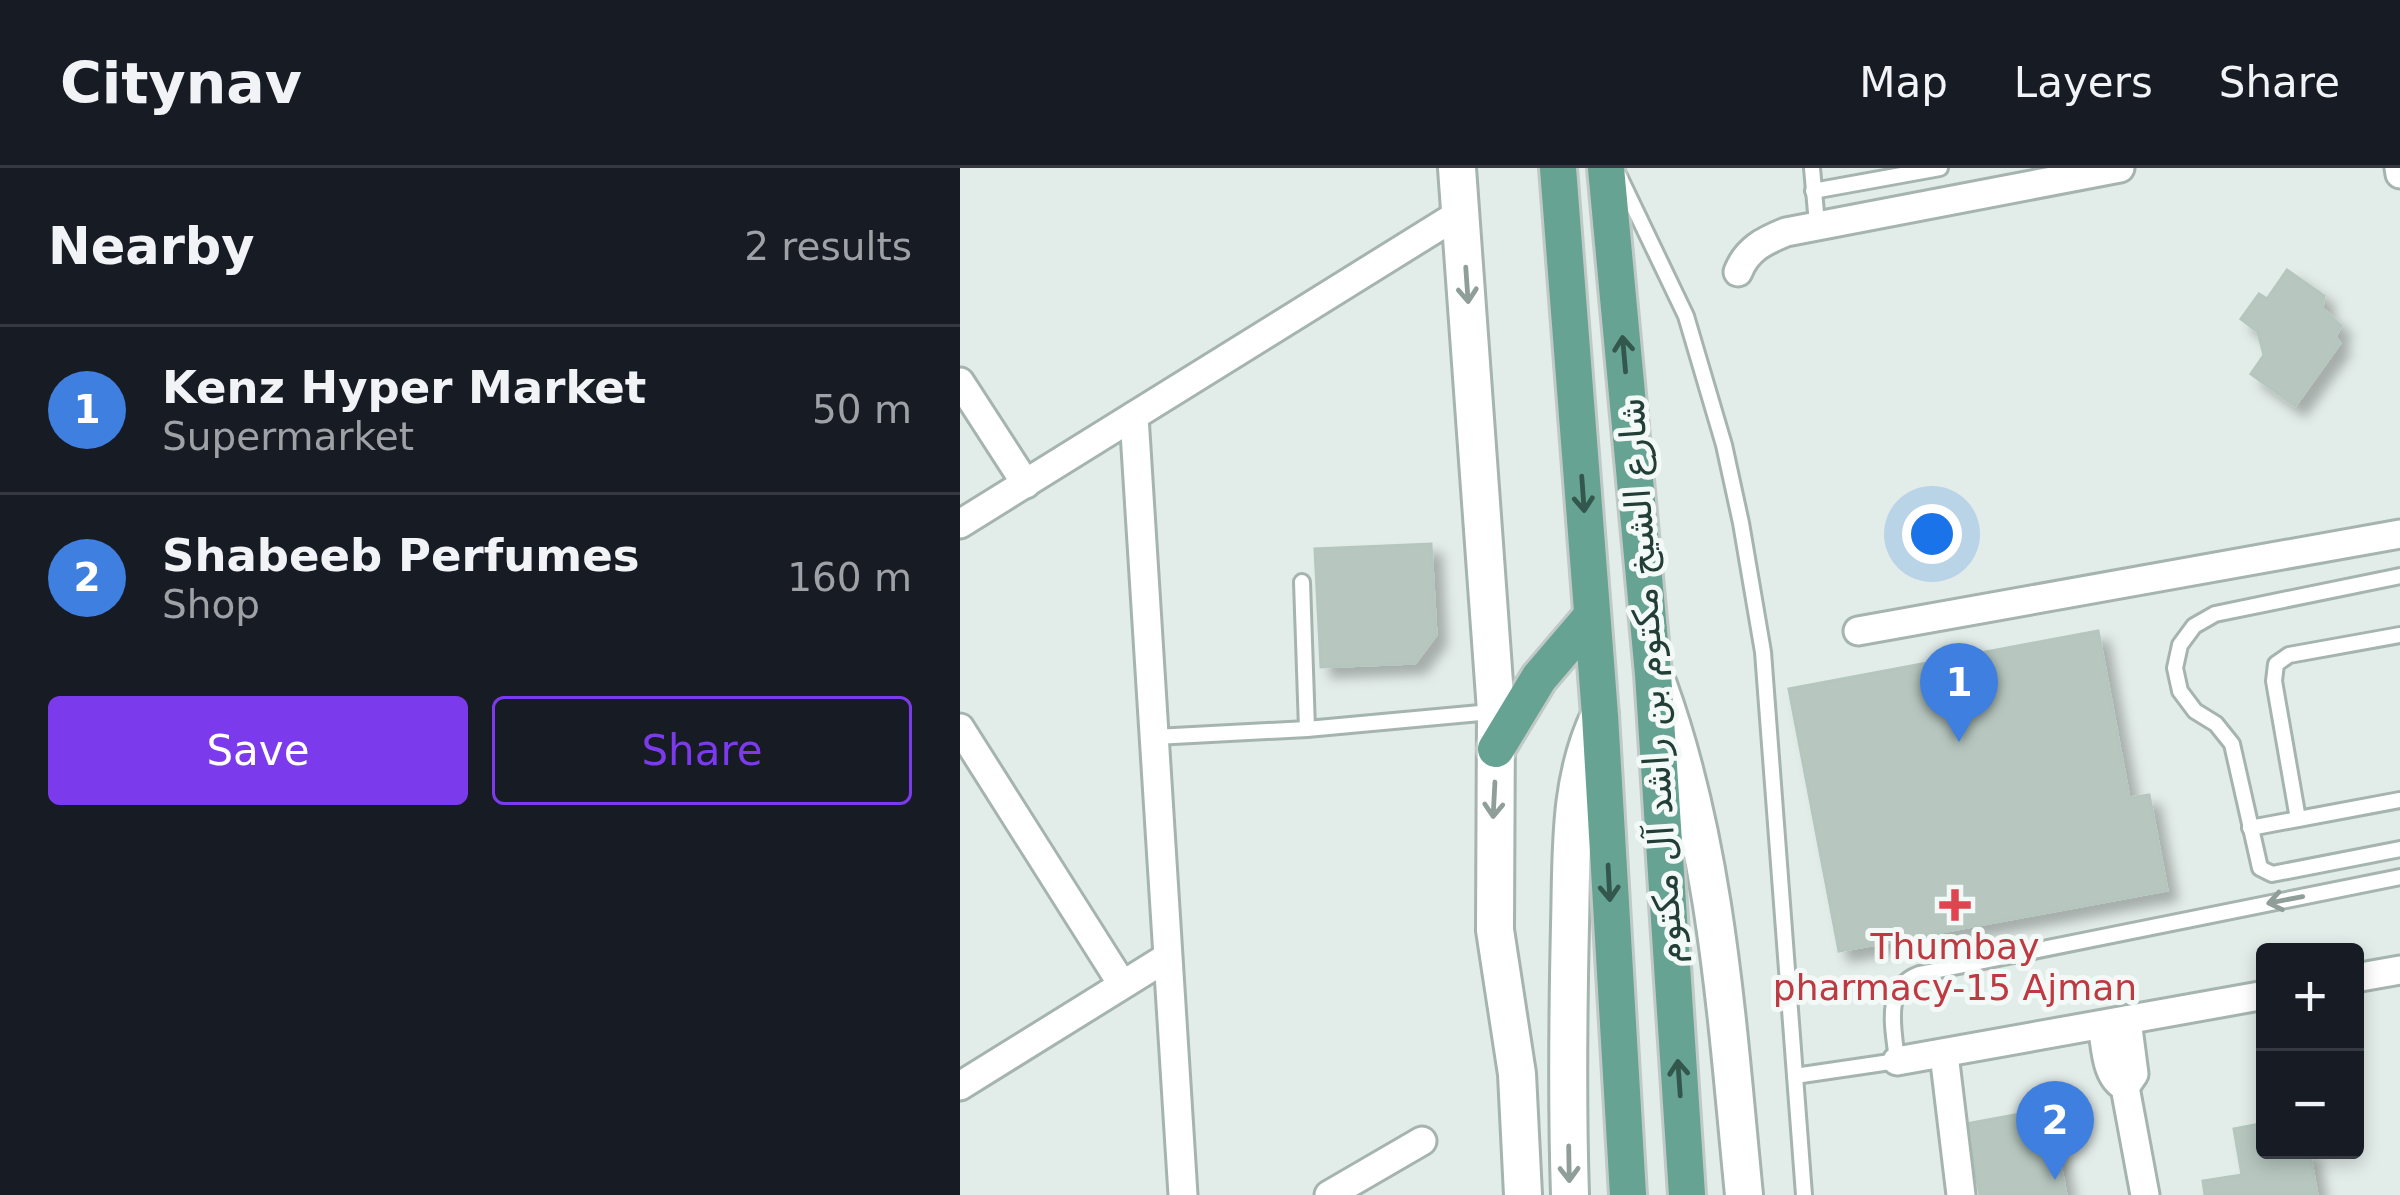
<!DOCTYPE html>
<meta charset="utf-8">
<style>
body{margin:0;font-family:"DejaVu Sans","Noto Sans Arabic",sans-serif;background:#242831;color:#f1f3f6}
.controls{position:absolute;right:36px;bottom:36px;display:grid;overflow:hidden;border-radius:12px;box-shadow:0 6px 18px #0003}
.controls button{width:108px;height:108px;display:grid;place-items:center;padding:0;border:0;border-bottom:3px solid #363941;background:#171b24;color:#f1f3f6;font:60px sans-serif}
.you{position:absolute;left:972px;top:366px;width:42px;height:42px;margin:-30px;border:9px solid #fff;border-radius:50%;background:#1a73e8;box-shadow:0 0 0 18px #1a73e833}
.badge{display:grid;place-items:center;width:78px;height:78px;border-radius:50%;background:#7c3aed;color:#fff;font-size:39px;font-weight:700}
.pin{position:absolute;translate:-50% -99px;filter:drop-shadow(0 3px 6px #0008)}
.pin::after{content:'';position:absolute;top:63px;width:42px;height:36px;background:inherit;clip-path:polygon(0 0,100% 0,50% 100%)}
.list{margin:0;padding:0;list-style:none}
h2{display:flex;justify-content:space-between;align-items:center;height:156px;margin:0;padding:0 48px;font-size:51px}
h2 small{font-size:39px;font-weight:400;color:#9ea1a6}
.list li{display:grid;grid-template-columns:78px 1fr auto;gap:36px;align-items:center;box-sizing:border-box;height:168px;padding:0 48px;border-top:3px solid #363941}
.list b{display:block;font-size:45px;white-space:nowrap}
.list p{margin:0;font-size:39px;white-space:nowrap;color:#9ea1a6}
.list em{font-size:39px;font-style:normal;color:#9ea1a6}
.actions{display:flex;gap:24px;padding:36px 48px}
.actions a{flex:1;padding:27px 0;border:3px solid #7c3aed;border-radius:12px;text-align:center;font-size:42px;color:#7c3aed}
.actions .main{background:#7c3aed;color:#fff}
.map{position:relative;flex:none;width:1440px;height:1027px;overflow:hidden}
header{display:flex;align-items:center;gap:72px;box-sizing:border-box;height:168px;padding:0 60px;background:#171b24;border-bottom:3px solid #363941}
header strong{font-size:57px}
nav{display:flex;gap:66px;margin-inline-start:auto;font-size:42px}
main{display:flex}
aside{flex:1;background:#171b24}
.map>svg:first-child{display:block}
.building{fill:#b7c7c0;stroke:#b4c6be;stroke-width:3;filter:url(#shadow)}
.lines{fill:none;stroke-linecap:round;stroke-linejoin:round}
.service-casing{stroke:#a5b4af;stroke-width:20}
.minor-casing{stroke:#a5b4af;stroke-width:33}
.tertiary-casing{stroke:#a5b4af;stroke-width:42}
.primary-casing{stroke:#c1c9c7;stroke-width:42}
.service{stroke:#fff;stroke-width:14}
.minor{stroke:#fff;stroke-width:27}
.tertiary{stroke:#fff;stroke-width:36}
.primary{stroke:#66a392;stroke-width:36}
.oneway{stroke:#909e9a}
.oneway2{stroke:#33574d}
.health-dot{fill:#e0444e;stroke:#f3f9f6;stroke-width:4.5}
.labels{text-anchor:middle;stroke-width:10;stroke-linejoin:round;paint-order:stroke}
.street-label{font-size:36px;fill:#223e36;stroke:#f3f9f6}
.health-label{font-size:36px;fill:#be3a42;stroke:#f3f9f6}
</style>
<header>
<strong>Citynav</strong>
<nav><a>Map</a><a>Layers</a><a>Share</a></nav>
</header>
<main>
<aside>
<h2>Nearby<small>2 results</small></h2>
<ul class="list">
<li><span class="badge" style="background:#3f7fe0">1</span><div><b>Kenz Hyper Market</b><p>Supermarket</p></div><em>50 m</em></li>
<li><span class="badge" style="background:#3f7fe0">2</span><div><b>Shabeeb Perfumes</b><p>Shop</p></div><em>160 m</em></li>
</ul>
<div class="actions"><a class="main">Save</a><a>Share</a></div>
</aside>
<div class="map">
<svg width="1440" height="1027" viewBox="0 0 1440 1027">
<defs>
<filter id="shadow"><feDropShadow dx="10" dy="10" stdDeviation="6" flood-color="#0004"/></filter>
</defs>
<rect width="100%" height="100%" fill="#e2ece8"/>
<g class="building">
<path d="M1327,102L1364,128L1362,140L1381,158L1375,169L1380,175L1335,238L1291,206L1304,187L1298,164L1281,151L1299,126L1307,131Z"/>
<path d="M471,376L476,467L455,495L361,499L355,381Z"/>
<path d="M1138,463L1169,630L1189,627L1207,722L879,783L829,521Z"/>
<path d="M1065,945L1096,974L1106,1027H1020L1006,956Z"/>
<path d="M1305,955V982H1349L1357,1027H1245L1243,1013L1282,1007L1274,961Z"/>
</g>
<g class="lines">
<defs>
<g id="service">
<path d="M852,0L857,56"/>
<path d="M659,8L726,148L764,277L781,355L803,484L844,1027"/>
<path d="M853,23L980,0"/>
<path d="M1440,408L1255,446L1234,458L1220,477L1215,500L1220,523L1235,543L1256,556L1272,576L1300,700L1312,706L1440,681"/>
<path d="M342,414L347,561"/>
<path d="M195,569L347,561L531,544"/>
<path d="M1338,651L1314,513L1316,496L1329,487L1440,467"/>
<path d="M1290,660L1440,632"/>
<path d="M835,908L937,893C934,861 922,820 959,806L1440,709"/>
</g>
<g id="minor">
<path d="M1439,0L1440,6"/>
<path d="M778,104C787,81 804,73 826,64L1160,0"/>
<path d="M0,214L66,316"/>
<path d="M174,248L223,1027"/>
<path d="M0,356L502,44"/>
<path d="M898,463L1440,366"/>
<path d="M0,560L162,816"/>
<path d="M1395,810L1440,802"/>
<path d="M1142,857C1146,878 1145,909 1165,919L1185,1027"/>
<path d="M984,886L1001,1027"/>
<path d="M937,893L1305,827"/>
<path d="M0,918L206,790"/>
<path d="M1165,919L1174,906L1167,852"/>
<path d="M369,1027L462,973"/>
</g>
<g id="tertiary">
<path d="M497,0L536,543L535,762L557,906L563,1027"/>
<path d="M698,517C757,680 767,856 784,1027"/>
<path d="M610,1027C607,937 608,847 610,757C612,685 608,613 640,547"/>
</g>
<g id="primary">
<path d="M598,0L640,547L668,1027"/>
<path d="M646,0L693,506L727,1027"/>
<path d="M536,581L579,510L632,448"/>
</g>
</defs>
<use href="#service" class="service-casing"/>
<use href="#minor" class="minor-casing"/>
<use href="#tertiary" class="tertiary-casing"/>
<use href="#primary" class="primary-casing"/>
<use href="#service" class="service"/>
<use href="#minor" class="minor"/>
<use href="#tertiary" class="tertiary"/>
<use href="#primary" class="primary"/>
</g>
<defs><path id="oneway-shaft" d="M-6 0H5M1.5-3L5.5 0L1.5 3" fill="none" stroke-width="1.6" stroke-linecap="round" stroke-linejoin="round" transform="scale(3)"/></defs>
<g class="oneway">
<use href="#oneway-shaft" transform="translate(507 117) rotate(86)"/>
<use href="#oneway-shaft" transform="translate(534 632) rotate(93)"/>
<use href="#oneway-shaft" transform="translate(1325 732) rotate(169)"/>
<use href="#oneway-shaft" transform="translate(609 996) rotate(89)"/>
</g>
<g class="oneway2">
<use href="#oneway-shaft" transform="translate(664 186) rotate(-95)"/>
<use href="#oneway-shaft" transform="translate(623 326) rotate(86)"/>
<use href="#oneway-shaft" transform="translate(649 715) rotate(87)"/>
<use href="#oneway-shaft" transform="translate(719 910) rotate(-94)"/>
</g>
<path class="health-dot" d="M989 719h12v12h12v12h-12v12h-12v-12h-12v-12h12z"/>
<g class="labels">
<g class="street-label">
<text transform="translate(690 513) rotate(-94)" y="13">شارع الشيخ مكتوم بن راشد آل مكتوم</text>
</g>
<g class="health-label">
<text x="995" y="791">Thumbay<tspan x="995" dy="41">pharmacy-15 Ajman</tspan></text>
</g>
</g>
</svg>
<div class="controls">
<button>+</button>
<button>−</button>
</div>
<div class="you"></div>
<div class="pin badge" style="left:999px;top:574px;background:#3f7fe0">1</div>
<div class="pin badge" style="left:1095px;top:1012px;background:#3f7fe0">2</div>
</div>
</main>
